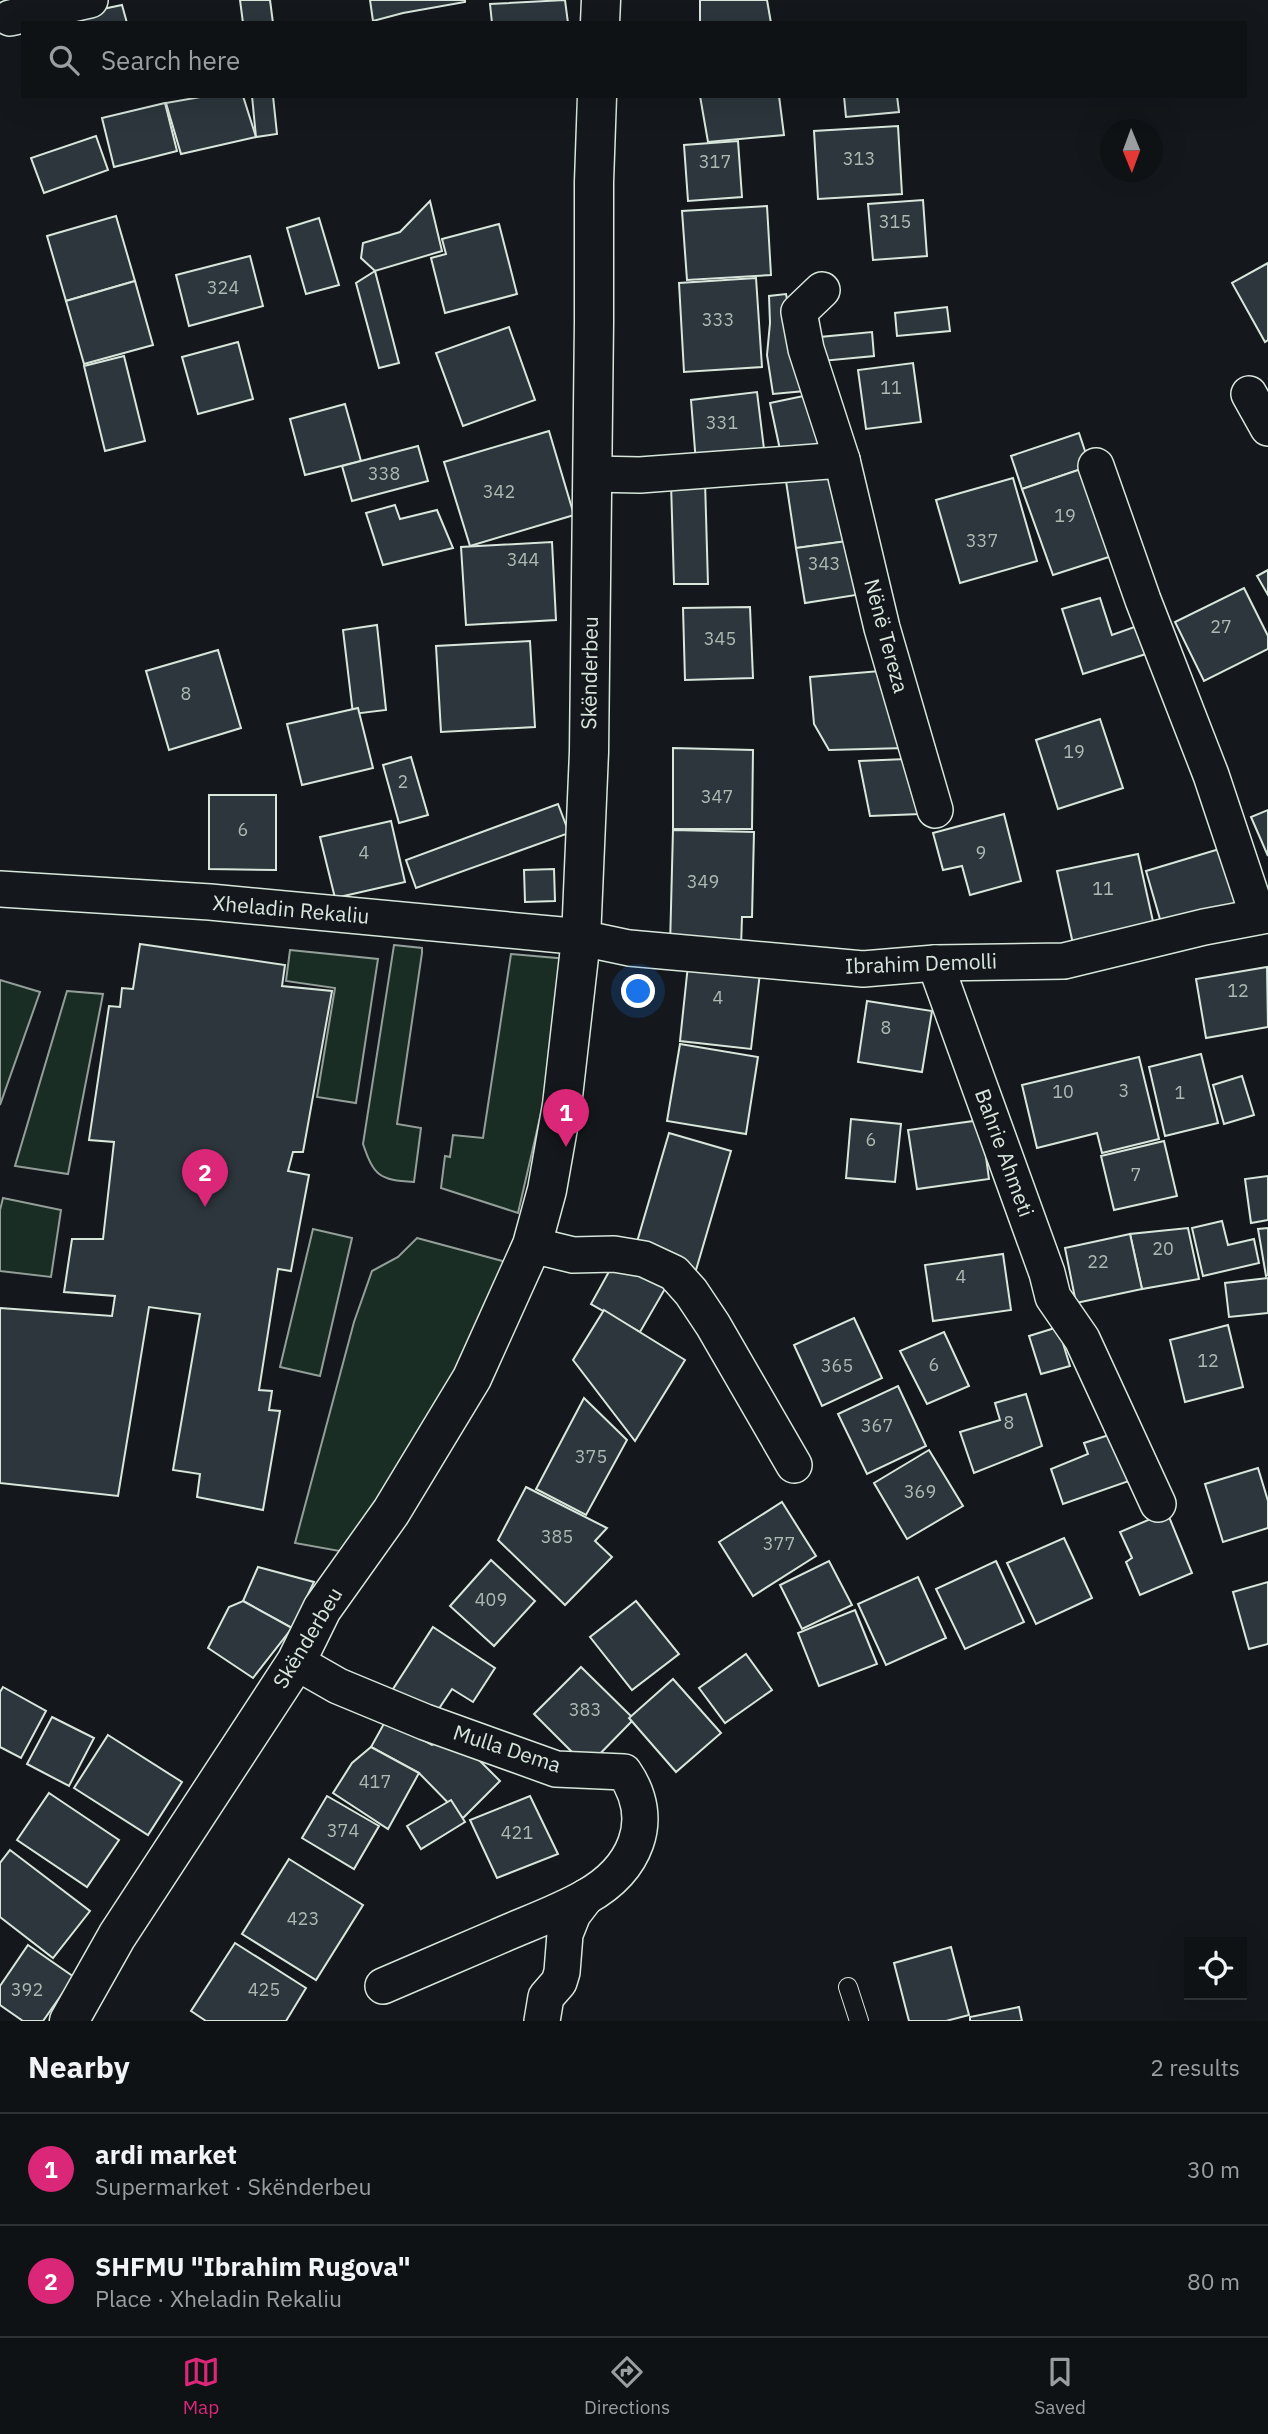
<!DOCTYPE html>
<meta charset="utf-8">
<style>
body{margin:0;font-family:"IBM Plex Sans",sans-serif;background:#181b1e;color:#f1f3f6}
.controls{position:absolute;right:21px;bottom:21px;display:grid;overflow:hidden;border-radius:0px;box-shadow:0 7px 28px #0002}
.controls button{width:63px;height:63px;display:grid;place-items:center;padding:0;border:0;border-bottom:2px solid #2f3234;background:#0f1215;color:#f1f3f6;font:35px sans-serif}
.compass{position:absolute;left:1100px;top:119px;width:63px;height:63px;border-radius:50%;background:#0f1215;box-shadow:0 7px 28px #0002;rotate:179deg}
.you{position:absolute;left:639px;top:992px;width:24px;height:24px;margin:-18px;border:5px solid #fff;border-radius:50%;background:#1a73e8;box-shadow:0 0 0 10px #1a73e833}
.badge{display:grid;place-items:center;width:46px;height:46px;border-radius:50%;background:#db2777;color:#fff;font-size:23px;font-weight:700}
.pin{position:absolute;translate:-50% -58px;filter:drop-shadow(0 2px 4px #0008)}
.pin::after{content:'';position:absolute;top:37px;width:24px;height:21px;background:inherit;clip-path:polygon(0 0,100% 0,50% 100%)}
.list{margin:0;padding:0;list-style:none}
h2{display:flex;justify-content:space-between;align-items:center;height:91px;margin:0;padding:0 28px;font-size:30px}
h2 small{font-size:23px;font-weight:400;color:#9b9ea0}
.list li{display:grid;grid-template-columns:46px 1fr auto;gap:21px;align-items:center;box-sizing:border-box;height:112px;padding:0 28px;border-top:2px solid #2f3234}
.list b{display:block;font-size:26px;white-space:nowrap}
.list p{margin:0;font-size:23px;white-space:nowrap;color:#9b9ea0}
.list em{font-size:23px;font-style:normal;color:#9b9ea0}
.icon{flex:none;width:38px;height:38px;fill:none;stroke:currentColor;stroke-width:2;stroke-linecap:round;stroke-linejoin:round}
.map{position:relative;flex:none;width:1268px;height:2021px;overflow:hidden}
.search{position:absolute;background:#0f1215;box-shadow:0 7px 28px #0002;left:21px;right:21px;top:21px;height:77px;display:flex;align-items:center;gap:18px;box-sizing:border-box;padding:0 24px;border-radius:0px;color:#9b9ea0;font-size:26px}
.sheet{height:315px;background:#0f1215}
nav{display:flex;justify-content:space-around;align-items:center;box-sizing:border-box;height:98px;border-top:2px solid #2f3234;background:#0f1215;font-size:19px;color:#9b9ea0}
nav a{display:grid;justify-items:center;gap:4px}
nav .on{color:#db2777}
.map>svg:first-child{display:block}
.green{fill:#1a2d24;stroke:#939e99;stroke-width:2}
.building{fill:#2c363c;stroke:#d8e6dc;stroke-width:2}
.lines{fill:none;stroke-linecap:round;stroke-linejoin:round}
.service-casing{stroke:#d8e6dc;stroke-width:20}
.minor-casing{stroke:#d8e6dc;stroke-width:38}
.secondary-casing{stroke:#d8e6dc;stroke-width:41}
.service{stroke:#14181c;stroke-width:18}
.minor{stroke:#14181c;stroke-width:35}
.secondary{stroke:#14181c;stroke-width:38}
.labels{text-anchor:middle;stroke-width:5;stroke-linejoin:round;paint-order:stroke}
.number-label{font-size:18px;fill:#adbab4}
.street-label{font-size:21px;fill:#d8e6dc;stroke:#14181c}
</style>
<div class="map">
<svg width="1268" height="2021" viewBox="0 0 1268 2021">
<rect width="100%" height="100%" fill="#14181c"/>
<g class="green">
<path d="M394,945L422,948V953L397,1124L421,1128L414,1182C379,1180 374,1176 363,1144Z"/>
<path d="M290,950L378,959L356,1103L317,1097L335,988L286,981Z"/>
<path d="M511,954L568,959L542,1109L518,1213L441,1188L445,1156L450,1157L453,1135L483,1138Z"/>
<path d="M0,980L40,992L0,1105Z"/>
<path d="M67,991L103,994L68,1174L15,1166Z"/>
<path d="M3,1198L61,1210L51,1277L0,1271V1210Z"/>
<path d="M313,1229L352,1238L320,1376L280,1367Z"/>
<path d="M417,1238L506,1262L453,1385L356,1554L295,1543L354,1322L372,1271L398,1257Z"/>
</g>
<g class="building">
<path d="M240,0H270L273,23H243Z"/>
<path d="M370,0H465V2L403,13L373,21Z"/>
<path d="M565,0L568,23H492L490,4Z"/>
<path d="M700,0H767L771,23H700Z"/>
<path d="M122,5L127,23H71L69,16Z"/>
<path d="M206,96H243L256,137L181,154L166,103Z"/>
<path d="M252,96H273L277,134L256,137Z"/>
<path d="M700,96H779L784,135L708,142Z"/>
<path d="M844,96H897L899,112L846,117Z"/>
<path d="M165,103L177,151L114,167L102,118Z"/>
<path d="M898,126L902,194L818,199L814,131Z"/>
<path d="M96,136L108,170L44,193L31,158Z"/>
<path d="M738,141L742,197L688,201L684,145Z"/>
<path d="M923,200L927,256L873,260L868,204Z"/>
<path d="M430,201L442,251L375,271L361,258L363,243L400,232Z"/>
<path d="M767,206L771,275L687,280L682,211Z"/>
<path d="M116,216L135,281L66,301L47,236Z"/>
<path d="M319,218L339,285L306,294L287,228Z"/>
<path d="M499,224L517,294L445,313L431,258L446,254L442,239Z"/>
<path d="M250,256L263,306L189,326L176,275Z"/>
<path d="M1268,263V340L1265,342L1232,283Z"/>
<path d="M375,271L399,363L379,368L356,283Z"/>
<path d="M756,278L762,367L684,372L679,283Z"/>
<path d="M135,281L153,345L84,364L66,301Z"/>
<path d="M786,294L805,391L773,394L767,355L770,323L769,296Z"/>
<path d="M947,307L950,331L897,336L895,313Z"/>
<path d="M509,327L535,400L463,426L436,353Z"/>
<path d="M872,332L874,356L822,361L820,337Z"/>
<path d="M238,342L253,399L198,414L182,357Z"/>
<path d="M124,356L145,441L105,451L84,366Z"/>
<path d="M913,363L921,422L866,429L858,370Z"/>
<path d="M757,392L765,457L696,463L691,400Z"/>
<path d="M813,394L824,451L782,459L770,403Z"/>
<path d="M345,404L361,461L305,475L290,419Z"/>
<path d="M549,431L574,515L470,546L444,462Z"/>
<path d="M1079,433L1090,466L1022,489L1011,456Z"/>
<path d="M418,446L428,481L352,501L342,466Z"/>
<path d="M1090,466L1118,554L1053,575L1022,489Z"/>
<path d="M831,475L847,541L796,548L786,481Z"/>
<path d="M1013,478L1037,561L960,583L936,500Z"/>
<path d="M705,481L708,584H674L671,483Z"/>
<path d="M395,505L400,519L437,510L453,548L383,565L366,513Z"/>
<path d="M847,541L856,595L805,603L796,548Z"/>
<path d="M552,542L556,620L466,625L461,547Z"/>
<path d="M1268,570V595L1257,576Z"/>
<path d="M1244,588L1268,636V649L1204,681L1175,622Z"/>
<path d="M1100,598L1112,635L1140,625L1149,653L1083,674L1062,609Z"/>
<path d="M750,607L753,678L685,680L683,608Z"/>
<path d="M377,625L386,710L353,714L343,630Z"/>
<path d="M530,641L535,727L441,732L436,646Z"/>
<path d="M218,650L241,728L169,750L146,671Z"/>
<path d="M880,671L905,748L829,750L814,724L810,677Z"/>
<path d="M358,708L373,768L302,785L287,724Z"/>
<path d="M1100,719L1123,788L1058,809L1036,740Z"/>
<path d="M673,748L753,750L752,829H673Z"/>
<path d="M411,757L428,815L399,823L383,765Z"/>
<path d="M906,759L920,814L870,816L859,761Z"/>
<path d="M209,795H276V870L209,869Z"/>
<path d="M558,804L569,833L416,888L406,860Z"/>
<path d="M1268,810V856L1251,817Z"/>
<path d="M1004,814L1021,881L970,895L962,866L943,870L933,833Z"/>
<path d="M391,821L405,882L335,898L320,837Z"/>
<path d="M673,830L754,832L752,917H742L741,947L670,946Z"/>
<path d="M1226,847L1242,902L1162,926L1146,871Z"/>
<path d="M1138,854L1154,926L1073,944L1057,871Z"/>
<path d="M554,869L555,901L525,902L524,870Z"/>
<path d="M140,944L285,965L282,986L332,991L303,1152H293L288,1171L309,1175L291,1271L278,1269L259,1390L272,1391L269,1410L280,1411L263,1510L197,1497L200,1474L173,1470L200,1314L149,1307L118,1496L0,1483V1308L112,1316L115,1296L64,1292L72,1239H103L114,1142L89,1140L109,1006L120,1007L122,988L133,989Z"/>
<path d="M688,965L760,973L751,1049L680,1041Z"/>
<path d="M1267,967L1268,1027L1206,1038L1196,979Z"/>
<path d="M867,1001L932,1011L922,1072L858,1062Z"/>
<path d="M680,1044L758,1057L746,1134L667,1121Z"/>
<path d="M1201,1054L1218,1123L1165,1136L1149,1067Z"/>
<path d="M1139,1057L1159,1139L1102,1153L1097,1133L1037,1148L1022,1085Z"/>
<path d="M1242,1076L1254,1115L1224,1124L1213,1085Z"/>
<path d="M851,1119L901,1124L895,1182L846,1178Z"/>
<path d="M981,1120L989,1179L917,1189L908,1130Z"/>
<path d="M669,1133L731,1151L696,1270L634,1252Z"/>
<path d="M1164,1141L1177,1196L1114,1210L1101,1156Z"/>
<path d="M1268,1176V1220L1251,1223L1245,1179Z"/>
<path d="M1222,1221L1228,1245L1254,1239L1259,1263L1203,1276L1192,1228Z"/>
<path d="M1188,1228L1199,1279L1142,1289L1130,1234Z"/>
<path d="M1268,1228V1275L1266,1276L1258,1229Z"/>
<path d="M1130,1234L1142,1289L1076,1303L1065,1248Z"/>
<path d="M1003,1254L1011,1310L933,1321L925,1265Z"/>
<path d="M616,1259L666,1287L640,1332L591,1304Z"/>
<path d="M1268,1278V1313L1229,1317L1225,1283Z"/>
<path d="M604,1310L685,1360L635,1441L573,1360Z"/>
<path d="M854,1318L882,1378L822,1406L794,1345Z"/>
<path d="M1228,1325L1243,1387L1185,1402L1170,1340Z"/>
<path d="M1058,1327L1070,1366L1041,1374L1029,1336Z"/>
<path d="M944,1332L969,1386L927,1404L900,1351Z"/>
<path d="M898,1386L926,1446L867,1474L838,1414Z"/>
<path d="M1026,1394L1042,1446L974,1473L960,1432L1000,1420L995,1403Z"/>
<path d="M584,1398L627,1440L586,1515L536,1489Z"/>
<path d="M1112,1434L1129,1481L1063,1504L1051,1469L1088,1454L1084,1443Z"/>
<path d="M929,1450L963,1506L907,1539L874,1483Z"/>
<path d="M1258,1468L1268,1501V1528L1223,1542L1205,1484Z"/>
<path d="M526,1487L607,1528L595,1541L612,1557L565,1605L498,1540Z"/>
<path d="M782,1502L816,1556L753,1596L719,1542Z"/>
<path d="M1167,1512L1192,1573L1140,1595L1126,1562L1132,1558L1120,1532Z"/>
<path d="M1064,1538L1092,1598L1036,1624L1007,1563Z"/>
<path d="M491,1560L535,1601L494,1646L450,1606Z"/>
<path d="M829,1561L852,1605L802,1629L780,1585Z"/>
<path d="M996,1561L1024,1622L965,1649L936,1589Z"/>
<path d="M258,1567L314,1582L292,1628L243,1601Z"/>
<path d="M918,1577L946,1638L886,1665L858,1604Z"/>
<path d="M1268,1582V1644L1249,1649L1233,1592Z"/>
<path d="M243,1601L292,1628L253,1678L208,1648L229,1607Z"/>
<path d="M636,1601L679,1654L632,1690L590,1637Z"/>
<path d="M855,1610L877,1664L819,1686L798,1633Z"/>
<path d="M433,1627L495,1668L473,1702L452,1689L434,1716L393,1689Z"/>
<path d="M746,1654L772,1690L725,1723L699,1688Z"/>
<path d="M581,1667L634,1719L587,1767L534,1714Z"/>
<path d="M673,1679L721,1733L676,1772L629,1718Z"/>
<path d="M3,1687L46,1711L21,1758L0,1747V1692Z"/>
<path d="M52,1717L94,1738L69,1786L27,1764Z"/>
<path d="M386,1720L432,1745L455,1736L500,1781L463,1818L419,1773L371,1747Z"/>
<path d="M108,1735L182,1782L148,1835L74,1788Z"/>
<path d="M371,1747L419,1773L388,1829L333,1793L352,1763Z"/>
<path d="M49,1793L119,1840L87,1887L17,1840Z"/>
<path d="M327,1796L379,1826L354,1869L302,1838Z"/>
<path d="M530,1796L558,1854L497,1878L470,1820Z"/>
<path d="M451,1800L465,1822L421,1849L407,1826Z"/>
<path d="M10,1850L90,1911L53,1958L0,1917V1863Z"/>
<path d="M289,1859L363,1905L316,1980L242,1934Z"/>
<path d="M235,1943L306,1988L286,2021H206L191,2011Z"/>
<path d="M28,1945L74,1977L43,2021H23L0,2005V1986Z"/>
<path d="M951,1947L969,2015L946,2021H909L894,1963Z"/>
<path d="M1019,2007L1022,2021H970V2017Z"/>
</g>
<g class="lines">
<defs>
<path id="service" d="M848,1987L859,2021"/>
<g id="minor">
<path d="M10,18L90,0"/>
<path d="M822,290L799,312L806,349L842,460L882,628L935,810"/>
<path d="M1249,394L1268,428"/>
<path d="M1096,466L1143,600L1211,775L1258,916"/>
<path d="M592,474L640,475L842,460"/>
<path d="M0,889L210,902L572,936L629,948L863,969L935,963L1064,961L1204,927L1268,915"/>
<path d="M935,963L1047,1273L1053,1297L1082,1339L1158,1504"/>
<path d="M532,1245L573,1255L614,1254L644,1259L674,1273L691,1292L713,1325L794,1465"/>
<path d="M296,1662L338,1686L425,1722L556,1769L624,1772C658,1821 634,1870 586,1897C558,1913 526,1924 497,1937C459,1953 421,1970 383,1986"/>
<path d="M542,2021L546,1997L559,1982L562,1972L565,1934L573,1914L586,1897"/>
</g>
<g id="secondary">
<path d="M600,23L601,0"/>
<path d="M69,2021L117,1936L296,1662L322,1609L391,1512L472,1378L532,1245L547,1190L562,1105L581,939L589,752L594,322V182L597,96"/>
</g>
</defs>
<use href="#service" class="service-casing"/>
<use href="#minor" class="minor-casing"/>
<use href="#secondary" class="secondary-casing"/>
<use href="#service" class="service"/>
<use href="#minor" class="minor"/>
<use href="#secondary" class="secondary"/>
</g>
<g class="labels">
<g class="number-label">
<text x="859" y="165">313</text>
<text x="715" y="168">317</text>
<text x="895" y="228">315</text>
<text x="223" y="294">324</text>
<text x="718" y="326">333</text>
<text x="891" y="394">11</text>
<text x="722" y="429">331</text>
<text x="384" y="480">338</text>
<text x="499" y="498">342</text>
<text x="1065" y="522">19</text>
<text x="982" y="547">337</text>
<text x="523" y="566">344</text>
<text x="824" y="570">343</text>
<text x="1221" y="633">27</text>
<text x="720" y="645">345</text>
<text x="186" y="700">8</text>
<text x="1074" y="758">19</text>
<text x="403" y="788">2</text>
<text x="717" y="803">347</text>
<text x="243" y="836">6</text>
<text x="364" y="859">4</text>
<text x="981" y="859">9</text>
<text x="703" y="888">349</text>
<text x="1103" y="895">11</text>
<text x="1238" y="997">12</text>
<text x="718" y="1004">4</text>
<text x="886" y="1034">8</text>
<text x="1124" y="1097">3</text>
<text x="1063" y="1098">10</text>
<text x="1180" y="1099">1</text>
<text x="871" y="1146">6</text>
<text x="1136" y="1181">7</text>
<text x="1163" y="1255">20</text>
<text x="1098" y="1268">22</text>
<text x="961" y="1283">4</text>
<text x="1208" y="1367">12</text>
<text x="934" y="1371">6</text>
<text x="837" y="1372">365</text>
<text x="1009" y="1429">8</text>
<text x="877" y="1432">367</text>
<text x="591" y="1463">375</text>
<text x="920" y="1498">369</text>
<text x="557" y="1543">385</text>
<text x="779" y="1550">377</text>
<text x="491" y="1606">409</text>
<text x="585" y="1716">383</text>
<text x="375" y="1788">417</text>
<text x="343" y="1837">374</text>
<text x="517" y="1839">421</text>
<text x="303" y="1925">423</text>
<text x="27" y="1996">392</text>
<text x="264" y="1996">425</text>
</g>
<g class="street-label">
<text transform="translate(886 636) rotate(75)" y="7">Nënë Tereza</text>
<text transform="translate(590 673) rotate(-89)" y="7">Skënderbeu</text>
<text transform="translate(291 910) rotate(5)" y="7">Xheladin Rekaliu</text>
<text transform="translate(921 964) rotate(-2)" y="7">Ibrahim Demolli</text>
<text transform="translate(1004 1153) rotate(70)" y="7">Bahrie Ahmeti</text>
<text transform="translate(308 1638) rotate(-59)" y="7">Skënderbeu</text>
<text transform="translate(507 1749) rotate(18)" y="7">Mulla Dema</text>
</g>
</g>
</svg>
<div class="controls">
<button><svg class="icon" aria-label="locate" viewBox="0 0 24 24"><circle cx="12" cy="12" r="6"/><path d="M12 2v4M12 18v4M2 12h4M18 12h4"/></svg></button>
</div>
<svg class="compass" viewBox="-18 -18 36 36"><path d="M0-13l5 13h-10z" fill="#e53935"/><path d="M0 13l5-13h-10z" fill="#9b9ea0"/></svg>
<div class="you"></div>
<div class="pin badge" style="left:566px;top:1147px">1</div>
<div class="pin badge" style="left:205px;top:1207px">2</div>
<div class="search"><svg class="icon" aria-label="search" viewBox="0 0 24 24"><circle cx="10" cy="10" r="6"/><path d="M15 15l6 6"/></svg>Search here</div>
</div>
<section class="sheet">
<h2>Nearby<small>2 results</small></h2>
<ul class="list">
<li><span class="badge">1</span><div><b>ardi market</b><p>Supermarket · Skënderbeu</p></div><em>30 m</em></li>
<li><span class="badge">2</span><div><b>SHFMU &quot;Ibrahim Rugova&quot;</b><p>Place · Xheladin Rekaliu</p></div><em>80 m</em></li>
</ul>
</section>
<nav>
<a class="on"><svg class="icon" aria-label="map" viewBox="0 0 24 24"><path d="M3 6l6-2 6 2 6-2v14l-6 2-6-2-6 2zM9 4v14M15 6v14"/></svg>Map</a>
<a><svg class="icon" aria-label="directions" viewBox="0 0 24 24"><path d="M12 3l9 9-9 9-9-9zM9 14v-3h6M13 9l2 2-2 2"/></svg>Directions</a>
<a><svg class="icon" aria-label="saved" viewBox="0 0 24 24"><path d="M7 4h10v16l-5-4-5 4z"/></svg>Saved</a>
</nav>
